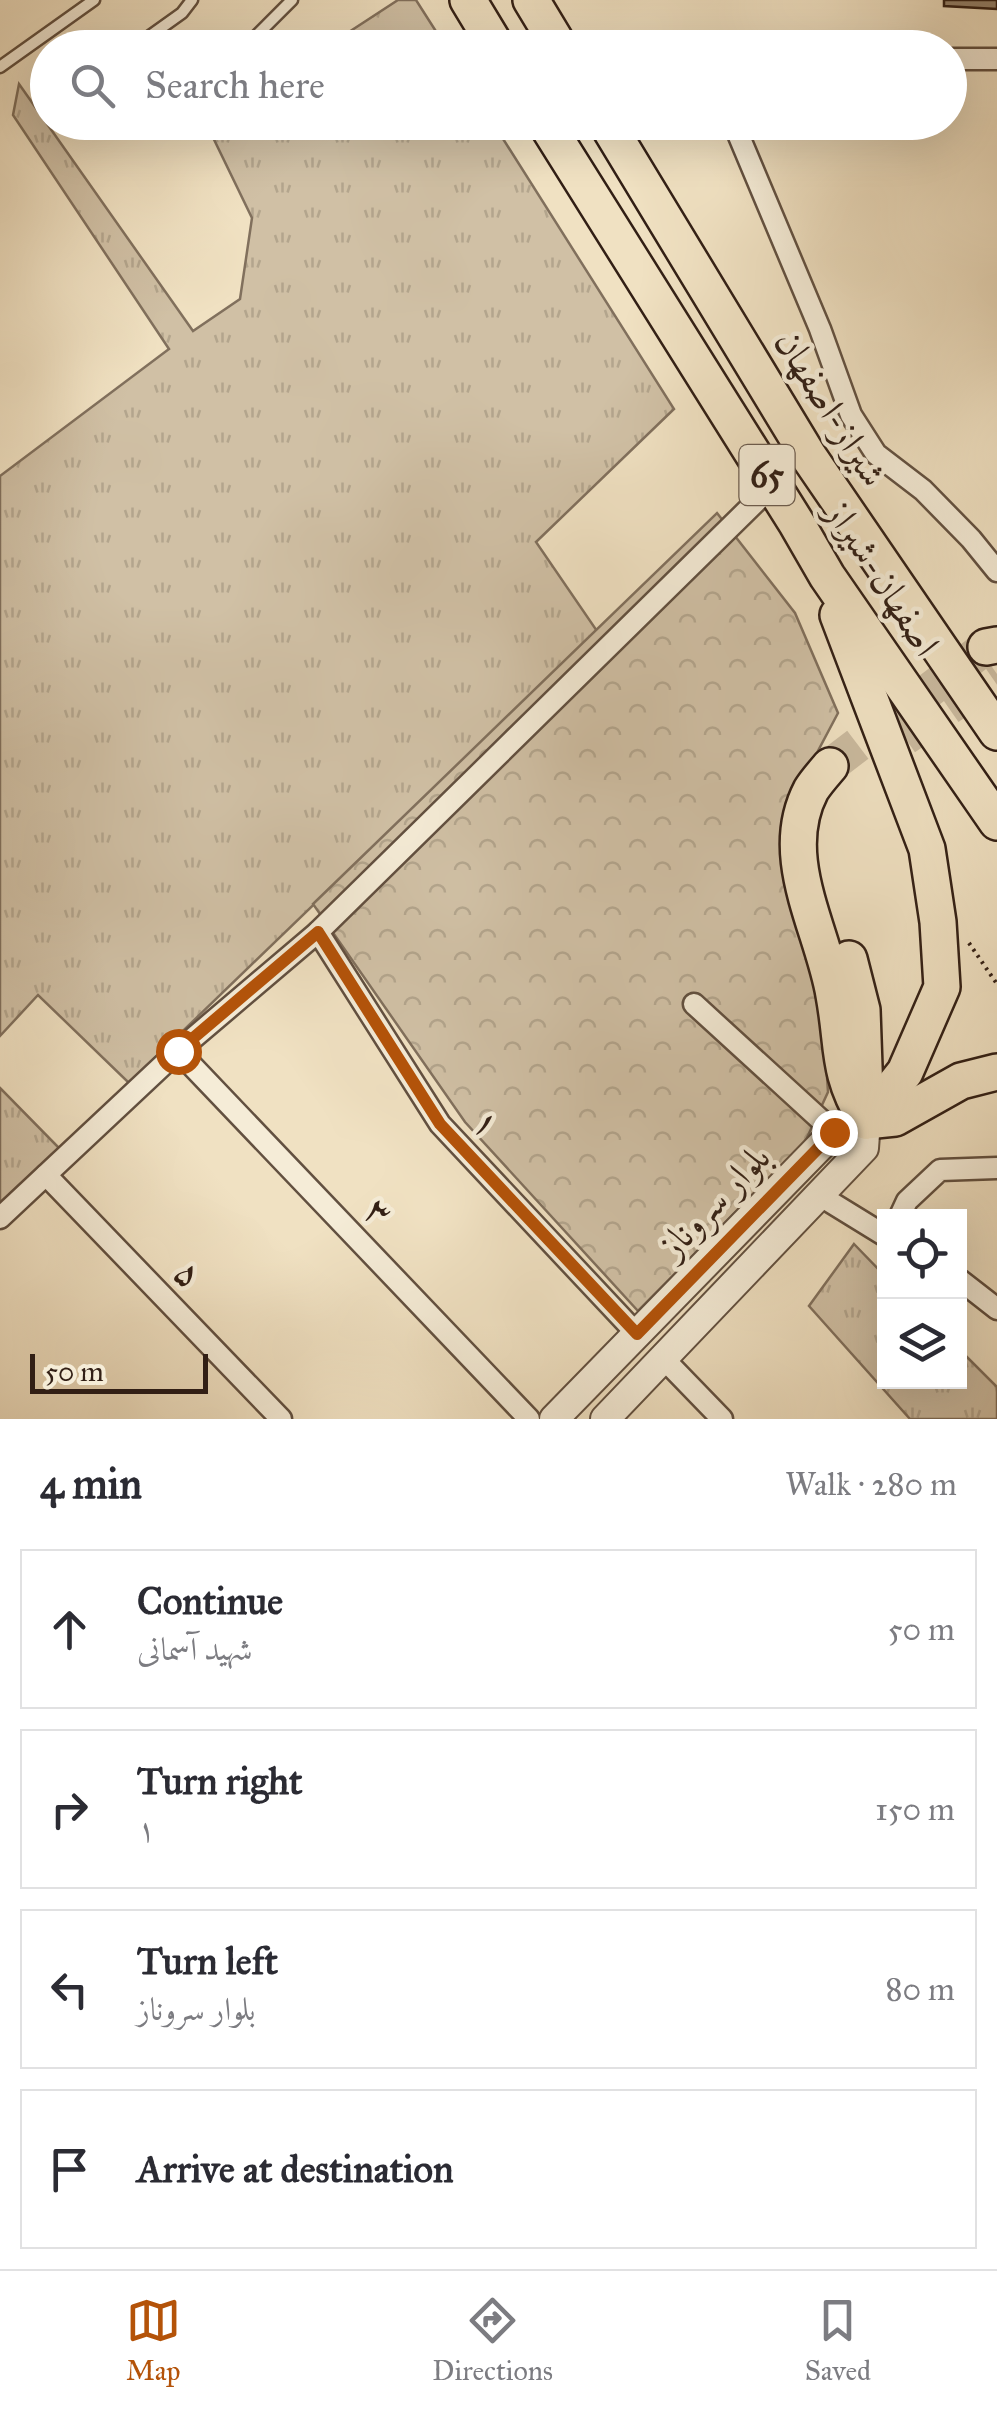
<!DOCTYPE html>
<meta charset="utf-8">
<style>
body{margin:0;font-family:"IM FELL Great Primer",Amiri,serif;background:#f7f7f7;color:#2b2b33}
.controls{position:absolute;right:30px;bottom:30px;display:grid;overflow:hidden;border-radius:0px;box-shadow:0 10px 40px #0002}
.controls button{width:90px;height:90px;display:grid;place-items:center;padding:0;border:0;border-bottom:2px solid #e1e1e2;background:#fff;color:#2b2b33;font:50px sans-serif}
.scale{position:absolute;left:30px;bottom:25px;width:178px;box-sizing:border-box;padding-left:10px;border:5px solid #321f15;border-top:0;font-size:28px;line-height:35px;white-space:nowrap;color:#321f15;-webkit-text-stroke:8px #f5ecd7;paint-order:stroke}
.stop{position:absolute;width:30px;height:30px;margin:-22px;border:8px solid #b45309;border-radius:50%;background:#fff}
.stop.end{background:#b45309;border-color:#fff;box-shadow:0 2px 10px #0008}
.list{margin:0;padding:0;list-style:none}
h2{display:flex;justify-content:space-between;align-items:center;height:130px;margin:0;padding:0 40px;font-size:42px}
h2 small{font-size:32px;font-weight:400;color:#7c7c81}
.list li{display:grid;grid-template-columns:65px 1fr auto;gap:30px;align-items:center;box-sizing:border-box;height:160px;margin:0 20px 20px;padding:0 20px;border:2px solid #e1e1e2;border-radius:0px}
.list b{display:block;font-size:38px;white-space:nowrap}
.list p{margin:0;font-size:32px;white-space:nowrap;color:#7c7c81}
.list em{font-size:32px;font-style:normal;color:#7c7c81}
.icon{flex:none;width:55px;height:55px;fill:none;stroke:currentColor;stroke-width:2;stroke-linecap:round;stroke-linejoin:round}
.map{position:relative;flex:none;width:997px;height:1419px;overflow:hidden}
.search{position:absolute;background:#fff;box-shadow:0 10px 40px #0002;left:30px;right:30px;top:30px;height:110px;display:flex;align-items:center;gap:25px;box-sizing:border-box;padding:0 35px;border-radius:55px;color:#7c7c81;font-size:38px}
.sheet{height:850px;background:#fff}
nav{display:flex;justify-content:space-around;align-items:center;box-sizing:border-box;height:140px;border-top:2px solid #e1e1e2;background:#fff;font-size:28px;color:#7c7c81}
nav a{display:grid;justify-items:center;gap:5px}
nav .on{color:#b45309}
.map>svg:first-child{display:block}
.grass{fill:url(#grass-tufts);stroke:#81705d;stroke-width:2.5}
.park{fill:url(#park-crowns);stroke:#81705d;stroke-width:2.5}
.building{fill:#95846f;stroke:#321f15;stroke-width:2.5}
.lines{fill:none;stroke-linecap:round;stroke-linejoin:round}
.trunk-tunnel{stroke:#caba9f;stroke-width:35;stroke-dasharray:35 18;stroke-linecap:butt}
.service-casing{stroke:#625040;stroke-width:15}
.minor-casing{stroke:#625040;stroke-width:25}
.tertiary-casing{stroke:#625040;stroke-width:32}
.trunk-casing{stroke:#321f15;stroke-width:40}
.path{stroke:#321f15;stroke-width:4;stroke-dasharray:2.5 5;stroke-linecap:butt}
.service{stroke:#f5ecd7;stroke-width:10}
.minor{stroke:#f5ecd7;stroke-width:20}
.tertiary{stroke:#f5ecd7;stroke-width:28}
.trunk{stroke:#f0e1c2;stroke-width:35}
.route{stroke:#b45309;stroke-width:12}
.labels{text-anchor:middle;stroke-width:9;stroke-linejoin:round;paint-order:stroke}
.shield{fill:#f5ecd7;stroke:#6c5c4f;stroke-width:2.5}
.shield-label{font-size:35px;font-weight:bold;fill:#321f15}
.street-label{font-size:38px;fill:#321f15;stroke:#f5ecd7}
</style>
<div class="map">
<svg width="997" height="1419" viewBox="0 0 997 1419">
<defs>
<pattern id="grass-tufts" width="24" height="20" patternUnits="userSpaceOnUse" patternTransform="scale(2.5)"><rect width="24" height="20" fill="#d0c0a5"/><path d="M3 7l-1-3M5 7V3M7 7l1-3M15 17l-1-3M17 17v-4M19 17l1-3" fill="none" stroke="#b3a58d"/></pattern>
<pattern id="park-crowns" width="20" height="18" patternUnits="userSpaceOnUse" patternTransform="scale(2.5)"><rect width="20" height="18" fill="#d0c0a5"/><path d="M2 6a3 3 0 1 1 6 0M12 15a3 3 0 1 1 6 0" fill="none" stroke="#b3a58d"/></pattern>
</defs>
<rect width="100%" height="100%" fill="#f0e1c2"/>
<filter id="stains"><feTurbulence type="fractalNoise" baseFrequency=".002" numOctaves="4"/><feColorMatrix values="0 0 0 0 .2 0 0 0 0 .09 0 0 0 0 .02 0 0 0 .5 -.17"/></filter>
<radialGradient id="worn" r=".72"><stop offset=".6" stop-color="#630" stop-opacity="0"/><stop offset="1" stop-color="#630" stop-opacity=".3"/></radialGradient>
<g class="grass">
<path d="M398,0H416L446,47H326Z"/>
<path d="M19,84L193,331L240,299L252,218L206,123H493L674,409L536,542L597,631L129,1083L38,995L0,1036V476L169,349L13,115Z"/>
<path d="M0,1088L60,1149L0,1205Z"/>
<path d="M854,1244L884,1275V1382H960V1350L997,1387V1419H910L809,1306Z"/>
</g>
<path class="park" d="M717,513L795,613L838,713L792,800L822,1001L828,1092L805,1142L638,1311L465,1122L313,904Z"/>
<path class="building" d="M944,0H997V9L944,6Z"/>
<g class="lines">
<g class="trunk-tunnel">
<path d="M905,738L997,674"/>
<path d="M830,766L986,647"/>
</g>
<defs>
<g id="service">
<path d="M133,48L182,13L192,0"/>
<path d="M244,48L292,0"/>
<path d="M0,67L94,0"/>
</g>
<g id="minor">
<path d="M950,59H997"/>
<path d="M733,122L820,329L851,415L876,454L923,490L971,539L997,571"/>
<path d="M318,932L440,1124L637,1334"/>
<path d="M694,1004L834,1132"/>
<path d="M178,1051L529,1419"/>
<path d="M46,1175L281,1419"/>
<path d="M819,1195L884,1235"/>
<path d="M900,1216L907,1201L940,1170L997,1168"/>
<path d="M0,1218L178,1051L318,932L773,485"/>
<path d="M960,1280L997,1309"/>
<path d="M663,1358L722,1419"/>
</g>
<path id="tertiary" d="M554,1419L834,1132L866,1121L864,1148L605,1419"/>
<g id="trunk">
<path d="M468,0L497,48"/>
<path d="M531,0L560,48"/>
<path d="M545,122L797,524L827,576L997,822"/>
<path d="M606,122L809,457L997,732"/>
<path d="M838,615L927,849L938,922L942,987L905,1072L866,1121"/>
<path d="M986,647L997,645"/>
<path d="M830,766C824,773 816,782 811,790C776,857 823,929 834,995C844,1049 836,1070 866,1121"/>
<path d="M849,959L862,1010L865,1095"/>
<path d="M866,1121L895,1118L961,1081L997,1072"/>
</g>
</defs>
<use href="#service" class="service-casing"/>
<use href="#minor" class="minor-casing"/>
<use href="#tertiary" class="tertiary-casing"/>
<use href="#trunk" class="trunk-casing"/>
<path class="path" d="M969,943L997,984"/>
<use href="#service" class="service"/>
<use href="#minor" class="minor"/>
<use href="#tertiary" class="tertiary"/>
<use href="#trunk" class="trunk"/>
</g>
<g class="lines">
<path class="route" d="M178,1051L318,932L440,1124L637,1334L834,1132"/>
</g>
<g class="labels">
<rect class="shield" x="739.5" y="445" width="55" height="60" rx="8"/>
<g class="shield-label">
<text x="767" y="487">65</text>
</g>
<g class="street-label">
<text transform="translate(831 408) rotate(58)" y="13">شیراز-اصفهان</text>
<text transform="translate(883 578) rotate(57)" y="13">اصفهان-شیراز</text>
<text transform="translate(487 1122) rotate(47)" y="13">۱</text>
<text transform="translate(714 1201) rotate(-46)" y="13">بلوار سروناز</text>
<text transform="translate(379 1211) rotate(46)" y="13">۳</text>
<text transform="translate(189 1273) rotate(46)" y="13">۵</text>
</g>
</g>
<rect width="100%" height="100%" filter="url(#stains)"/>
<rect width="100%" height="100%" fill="url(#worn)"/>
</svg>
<div class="controls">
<button><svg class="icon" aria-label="locate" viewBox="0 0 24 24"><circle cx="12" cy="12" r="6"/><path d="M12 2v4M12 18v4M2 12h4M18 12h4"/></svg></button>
<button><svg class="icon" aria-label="layers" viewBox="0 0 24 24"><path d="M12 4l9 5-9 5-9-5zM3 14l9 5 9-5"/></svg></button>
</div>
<div class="scale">50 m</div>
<div class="stop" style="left:178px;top:1051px"></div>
<div class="stop end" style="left:834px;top:1132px"></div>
<div class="search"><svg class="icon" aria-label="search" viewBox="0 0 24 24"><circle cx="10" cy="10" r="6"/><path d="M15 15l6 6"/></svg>Search here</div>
</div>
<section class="sheet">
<h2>4 min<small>Walk · 280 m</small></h2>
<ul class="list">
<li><svg class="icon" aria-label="ahead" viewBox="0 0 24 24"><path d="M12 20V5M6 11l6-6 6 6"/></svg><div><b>Continue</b><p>شهید آسمانی</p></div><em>50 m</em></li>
<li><svg class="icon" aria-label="right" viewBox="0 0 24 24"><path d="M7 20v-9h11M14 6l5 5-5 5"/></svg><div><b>Turn right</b><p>۱</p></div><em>150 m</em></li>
<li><svg class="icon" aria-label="left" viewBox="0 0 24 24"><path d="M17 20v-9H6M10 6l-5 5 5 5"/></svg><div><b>Turn left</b><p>بلوار سروناز</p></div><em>80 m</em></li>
<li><svg class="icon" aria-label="arrive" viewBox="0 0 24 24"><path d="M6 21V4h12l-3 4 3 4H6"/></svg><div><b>Arrive at destination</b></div></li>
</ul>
</section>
<nav>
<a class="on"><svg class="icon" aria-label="map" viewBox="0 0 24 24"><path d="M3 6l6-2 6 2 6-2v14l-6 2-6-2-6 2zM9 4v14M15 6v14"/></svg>Map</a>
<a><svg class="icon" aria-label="directions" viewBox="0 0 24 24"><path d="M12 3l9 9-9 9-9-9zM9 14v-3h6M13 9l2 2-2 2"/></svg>Directions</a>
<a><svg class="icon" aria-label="saved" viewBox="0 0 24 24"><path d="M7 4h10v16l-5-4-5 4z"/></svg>Saved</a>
</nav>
